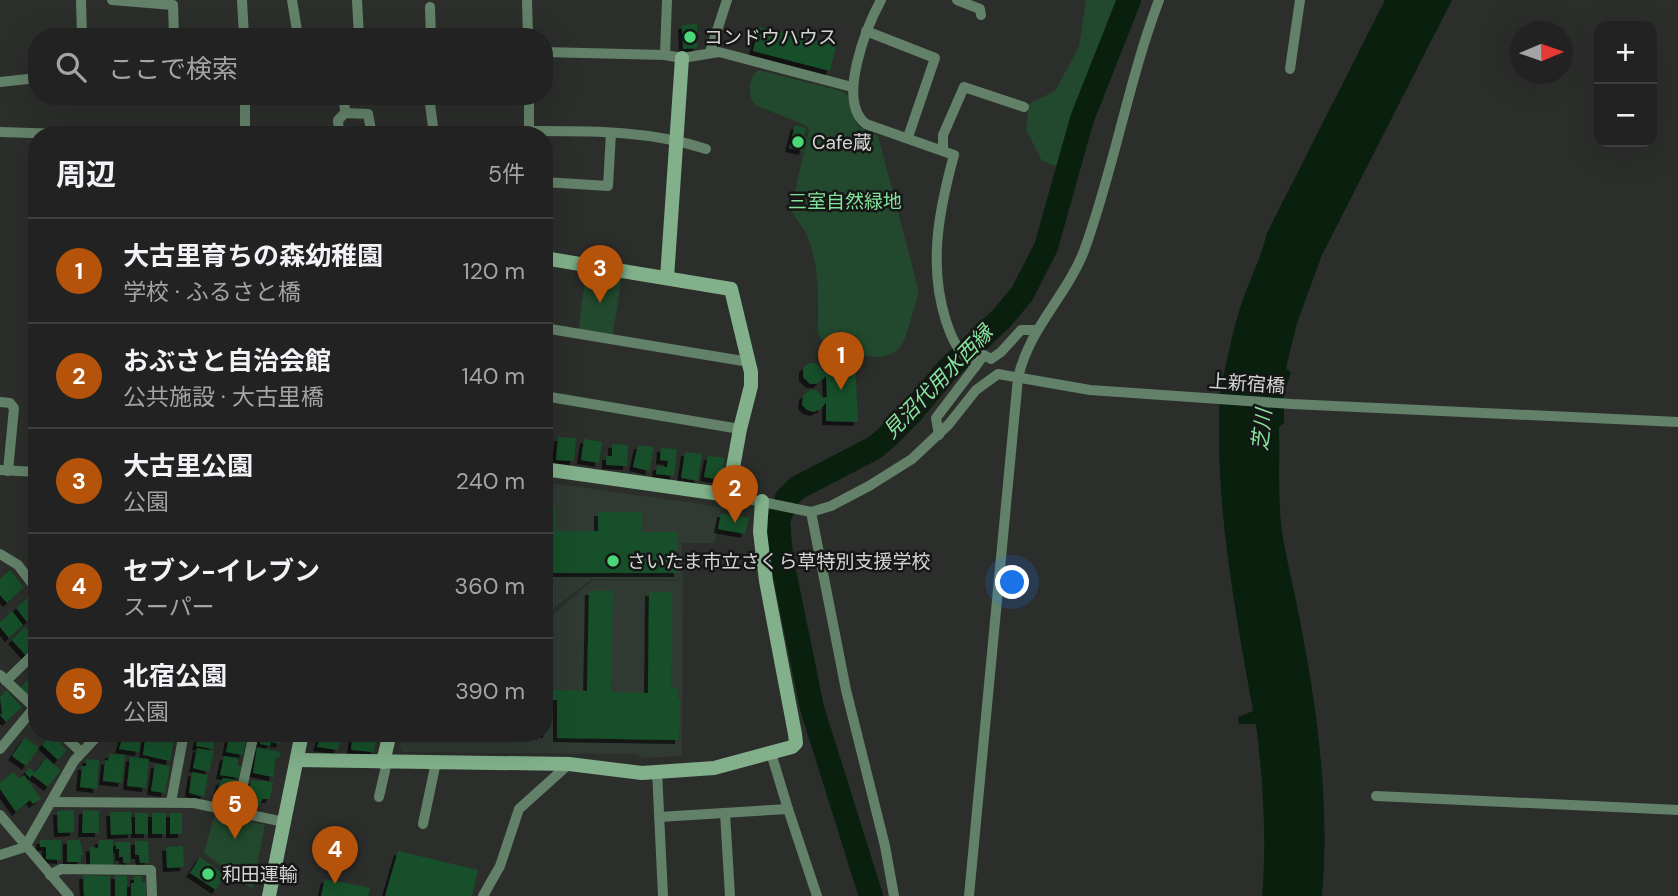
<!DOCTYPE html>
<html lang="ja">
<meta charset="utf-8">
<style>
body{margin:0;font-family:"DM Sans","Noto Sans JP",sans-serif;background:#2d2f2e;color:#f1f3f6}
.controls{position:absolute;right:21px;top:21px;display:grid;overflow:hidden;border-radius:14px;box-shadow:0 7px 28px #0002}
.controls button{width:63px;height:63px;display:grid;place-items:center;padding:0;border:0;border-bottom:2px solid #3e3f3f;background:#212221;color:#f1f3f6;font:35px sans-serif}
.compass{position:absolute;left:1510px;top:21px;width:63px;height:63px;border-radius:50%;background:#212221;box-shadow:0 7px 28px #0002;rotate:88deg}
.you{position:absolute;left:1013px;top:583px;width:24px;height:24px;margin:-18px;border:5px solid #fff;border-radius:50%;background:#1a73e8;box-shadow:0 0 0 10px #1a73e833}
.badge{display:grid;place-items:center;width:46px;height:46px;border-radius:50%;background:#b45309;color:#fff;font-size:23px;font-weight:700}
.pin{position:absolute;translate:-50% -58px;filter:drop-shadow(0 2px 4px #0008)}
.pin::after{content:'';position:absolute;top:37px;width:24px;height:21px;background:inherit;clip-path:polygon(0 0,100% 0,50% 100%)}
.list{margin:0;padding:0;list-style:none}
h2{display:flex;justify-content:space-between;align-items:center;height:91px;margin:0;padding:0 28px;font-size:30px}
h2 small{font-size:23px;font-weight:400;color:#a2a4a5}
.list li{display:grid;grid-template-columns:46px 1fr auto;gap:21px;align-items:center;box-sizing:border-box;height:105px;padding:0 28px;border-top:2px solid #3e3f3f}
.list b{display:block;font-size:26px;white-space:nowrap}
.list p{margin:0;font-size:23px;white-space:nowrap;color:#a2a4a5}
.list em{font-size:23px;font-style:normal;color:#a2a4a5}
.icon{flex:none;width:38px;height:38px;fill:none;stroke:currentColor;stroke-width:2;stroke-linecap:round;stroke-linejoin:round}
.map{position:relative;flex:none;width:1678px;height:896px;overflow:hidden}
.search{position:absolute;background:#212221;box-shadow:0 7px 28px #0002;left:28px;top:28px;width:525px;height:77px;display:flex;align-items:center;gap:18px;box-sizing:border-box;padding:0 24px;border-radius:28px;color:#a2a4a5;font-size:26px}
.panel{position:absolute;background:#212221;box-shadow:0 7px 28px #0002;left:28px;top:126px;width:525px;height:616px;border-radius:28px}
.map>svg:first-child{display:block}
.built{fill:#313933}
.green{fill:#22492d}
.water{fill:#09200f}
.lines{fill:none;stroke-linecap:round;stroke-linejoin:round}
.river{stroke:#09200f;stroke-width:24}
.building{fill:#175029;filter:url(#shadow)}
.street{stroke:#638169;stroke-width:10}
.secondary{stroke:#81b08a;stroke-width:14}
.poi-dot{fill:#49d778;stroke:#151615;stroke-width:2.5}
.labels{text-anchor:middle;stroke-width:5;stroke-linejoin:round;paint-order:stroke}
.poi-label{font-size:19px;fill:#d4d6d4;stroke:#151615;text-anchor:start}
.park-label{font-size:19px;fill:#81e39a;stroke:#151615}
.street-label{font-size:19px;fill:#d4d6d4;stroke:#151615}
.water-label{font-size:21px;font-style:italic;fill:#84e69c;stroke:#151615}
</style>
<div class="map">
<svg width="1678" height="896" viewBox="0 0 1678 896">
<defs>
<filter id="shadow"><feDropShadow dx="-4" dy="4" stdDeviation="0" flood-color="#0009"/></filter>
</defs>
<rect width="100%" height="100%" fill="#2c2e2c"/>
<g class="built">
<path d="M544,482L721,507L715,543H682L683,580L592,579L544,615Z"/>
<path d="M593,580L683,581L682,756L641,758L637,754L403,752L399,747L402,733H544V618H549Z"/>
</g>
<g class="green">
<path d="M1086,0H1128L1094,120L1071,171L1042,161L1026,129L1029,104L1055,91L1079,47Z"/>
<path d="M758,70L842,91L848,96L858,126L878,136L919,292L905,339L900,348L891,354L881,357L848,355L826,347L818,333C818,301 820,268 808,238C804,227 795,219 791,209L809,130L807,126L755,105C747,95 748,79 758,70Z"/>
<path d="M587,265L623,271L612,339L578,334Z"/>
<path d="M215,814L265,825L252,889L204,853Z"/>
</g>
<path class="water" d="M1385,0H1452L1322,255L1297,323L1286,368L1291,373L1284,392V423L1279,427C1280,463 1277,501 1283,538C1288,567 1296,597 1301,626C1318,714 1330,806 1322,896H1262C1267,838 1263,781 1256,724H1239L1238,717L1253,711C1234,604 1214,501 1220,391H1209V386H1221C1227,362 1231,338 1238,315C1246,286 1260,262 1267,233Z"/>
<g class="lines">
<path class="river" d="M871,896L812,708L781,556L778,521L787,498L797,488L874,448L885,439L911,413L947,370L1001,319L1022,294L1046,247L1082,119L1129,0"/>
</g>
<g class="building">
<path d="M697,24V48L683,49L682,25Z"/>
<path d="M759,27L836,46L830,71L753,51Z"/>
<path d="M795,125L806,128L804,136L807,137L803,151L789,148Z"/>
<path d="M840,358V360L855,359L858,422L826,421V402L821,409L814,412L807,410L802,405L803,396L810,390H816L823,398L827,397L826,376L817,384H810L803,377V368L809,363H816L823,371H830L829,359Z"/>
<path d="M558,437L576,438L574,461L556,460Z"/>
<path d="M584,439L602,442L599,463L581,460Z"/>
<path d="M612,444L628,445L627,466L606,465V456H612Z"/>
<path d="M638,445L654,447L649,471L633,467Z"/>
<path d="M661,448L677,449L674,476L656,474L657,466L667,467L668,461L660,460Z"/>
<path d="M685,452L702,454L698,481L681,478Z"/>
<path d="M708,456L725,458L721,480L704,477Z"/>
<path d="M544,507H555L556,531H598V512H641V532H678V573H547V585H554V609H544Z"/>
<path d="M721,513L749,518L745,534L718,529Z"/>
<path d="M10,570L24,587L7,603L0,595V579Z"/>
<path d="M589,591H613L611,692L648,693L649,592H672L671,688H677V699H680L679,740L557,738V700H548L547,734H544V628H550L548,690L587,691Z"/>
<path d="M31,595L37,603V612L27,622L16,608Z"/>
<path d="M12,611L23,625L9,638L0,627V622Z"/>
<path d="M25,627L37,641V647L27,657L12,640Z"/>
<path d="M34,674L37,676V706L20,688Z"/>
<path d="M6,690L22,707L6,722L0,715L2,713L0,697Z"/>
<path d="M53,733L63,741L60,744L67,750L58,760L42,745Z"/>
<path d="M124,733H142L139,752L119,749Z"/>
<path d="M146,733L175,735L170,761L143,755Z"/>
<path d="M199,733H216L213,749L196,746Z"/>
<path d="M230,733L247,734L243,755L226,752Z"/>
<path d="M262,733H282L280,744L271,742L270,746L260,744Z"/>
<path d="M324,733H341L338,750L317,747L320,738Z"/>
<path d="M353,733L376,736L374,752L351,750Z"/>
<path d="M25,737L39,748L26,766L12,756Z"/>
<path d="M257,747L281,752L279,758L276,757L273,777L253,773Z"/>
<path d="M197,748L214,751L209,772L193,768Z"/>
<path d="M109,754L125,755L122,783L103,781L105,760L108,761Z"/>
<path d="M224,756L238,758V766L241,767L239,778L220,775Z"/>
<path d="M130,757L149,759L146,788L127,786Z"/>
<path d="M46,758L61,770L48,787L32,775L30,778L25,773L29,768L35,772Z"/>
<path d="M86,759L99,760L97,789L80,787L82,766H86Z"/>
<path d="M155,764L170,766L165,793L151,791Z"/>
<path d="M13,772L19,779L24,775L41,799L33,804L30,800L16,812L0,789V783Z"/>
<path d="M192,772L208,775L204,797L189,793Z"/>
<path d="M223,778L237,780L232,803L216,799L220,781H222Z"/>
<path d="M251,780L273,782L270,799H262L260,806H251L252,796L249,795Z"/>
<path d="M74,810V832L58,833L57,811Z"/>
<path d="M83,810L99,811V833H82Z"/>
<path d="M110,812H131L132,834L111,835Z"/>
<rect x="135" y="813" width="13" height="21"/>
<rect x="152" y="813" width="14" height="21"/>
<rect x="170" y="813" width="12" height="21"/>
<path d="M40,840H61V860L46,859V847H40Z"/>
<path d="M67,840H80L83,855H81V862H67Z"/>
<path d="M99,840H113V866L90,865V847L98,848Z"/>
<path d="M135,841H148L149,863H140L139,855H135Z"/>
<path d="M116,842H130V863H123V857H119V849H116Z"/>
<path d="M183,846L184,867L167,868L166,847Z"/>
<path d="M398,851L478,870L472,896H385Z"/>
<path d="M200,857L225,875L216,890L190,873Z"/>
<path d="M83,875L110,876V896H84Z"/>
<path d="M115,875L127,876V896H115Z"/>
<path d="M134,876H142V882H146V896H131V883H134Z"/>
<path d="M325,879L370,888L368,896H321Z"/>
</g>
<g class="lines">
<g class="street">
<path d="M81,0L82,37"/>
<path d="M112,0L173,5L174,37"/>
<path d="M242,0L244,37"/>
<path d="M292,0L298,37"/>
<path d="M357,0L359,37"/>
<path d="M527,0L528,37"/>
<path d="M881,0C867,26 836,101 866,124L954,155C939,210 928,265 946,321C949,330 952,339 957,346C962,354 969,360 975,367"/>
<path d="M957,0L980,9L981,15"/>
<path d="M430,7L431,37"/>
<path d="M866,31L935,58L908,137"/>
<path d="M544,52L665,55L682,58L719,52L852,87"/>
<path d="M710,52L727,0"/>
<path d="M665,55L667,0"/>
<path d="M1290,69L1300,0"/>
<path d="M0,82L37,78"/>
<path d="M344,96L345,113L368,114L372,135"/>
<path d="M429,96L434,135"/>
<path d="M529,96V135"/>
<path d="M529,131C589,131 649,130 706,149"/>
<path d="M0,132L93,135"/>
<path d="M245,135V96"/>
<path d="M339,135L338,120L345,113"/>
<path d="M943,151V135L964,87L1024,107"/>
<path d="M544,182L608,186L611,133"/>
<path d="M544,328L749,362"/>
<path d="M544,396L740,429"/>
<path d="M0,402L10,403L14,408L8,471"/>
<path d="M939,435L936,418L984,355L991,359L1001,352L1021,330H1036"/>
<path d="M0,470L37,472"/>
<path d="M36,472L37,490"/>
<path d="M728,495L811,512L831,506L869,486L912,459L949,424L976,390L998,374L1090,390L1292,404L1678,422"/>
<path d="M811,512L846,690L885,846L894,896"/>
<path d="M0,554L18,565L37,590"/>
<path d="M0,675L37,710"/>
<path d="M6,681L37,651"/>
<path d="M61,733L81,752"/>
<path d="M0,749L34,708"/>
<path d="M771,753L788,809"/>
<path d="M657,771L663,896"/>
<path d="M1376,796L1678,810"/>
<path d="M379,797L387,762"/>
<path d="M51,802L194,803L284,822"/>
<path d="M171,802L184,733"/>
<path d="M237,812L254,733"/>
<path d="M725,813L730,896"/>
<path d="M0,815L69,896"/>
<path d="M659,817L788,809L817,896"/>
<path d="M423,824L436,762"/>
<path d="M0,855L25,847L74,761L100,733"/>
<path d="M50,875L61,869L151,870L152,896"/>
<path d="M483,896L500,866L519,809L569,764"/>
<path d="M969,896L1018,378C1029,328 1066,297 1084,251C1114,169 1128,82 1159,0"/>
</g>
<g class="secondary">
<path d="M544,258L731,289L751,372V386L740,429L728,495L544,469"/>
<path d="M667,278L682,58"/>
<path d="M297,760L569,764L642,773L714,768L792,747L796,743L795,734L766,581L760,532L762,501"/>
<path d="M383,762L390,733"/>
<path d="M269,896L302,733"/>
</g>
</g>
<g class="poi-dot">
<circle cx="690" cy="37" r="7"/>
<circle cx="798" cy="142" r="7"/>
<circle cx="613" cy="561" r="7"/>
<circle cx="208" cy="874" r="7"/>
</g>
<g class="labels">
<g class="poi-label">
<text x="704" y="44">コンドウハウス</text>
<text x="812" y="149">Cafe蔵</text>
<text x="627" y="568">さいたま市立さくら草特別支援学校</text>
<text x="222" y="881">和田運輸</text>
</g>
<g class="park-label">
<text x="845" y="208">三室自然緑地</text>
</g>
<g class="street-label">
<text transform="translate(1247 383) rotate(4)" y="7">上新宿橋</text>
</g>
<g class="water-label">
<text transform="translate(938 382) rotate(-46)" y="7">見沼代用水西縁</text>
<text transform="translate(1262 430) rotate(-84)" y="7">芝川</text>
</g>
</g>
</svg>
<div class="controls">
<button>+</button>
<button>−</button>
</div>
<svg class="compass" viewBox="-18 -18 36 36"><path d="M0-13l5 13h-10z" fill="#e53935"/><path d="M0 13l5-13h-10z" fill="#a2a4a5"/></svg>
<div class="you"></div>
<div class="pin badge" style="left:841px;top:390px">1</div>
<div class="pin badge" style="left:735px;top:523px">2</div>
<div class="pin badge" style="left:600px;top:303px">3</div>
<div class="pin badge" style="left:335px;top:884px">4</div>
<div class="pin badge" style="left:235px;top:839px">5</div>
<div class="search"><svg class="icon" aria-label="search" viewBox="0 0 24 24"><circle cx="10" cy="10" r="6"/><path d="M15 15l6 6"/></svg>ここで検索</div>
<section class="panel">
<h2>周辺<small>5件</small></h2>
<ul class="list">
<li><span class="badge">1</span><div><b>大古里育ちの森幼稚園</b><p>学校 · ふるさと橋</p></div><em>120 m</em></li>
<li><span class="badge">2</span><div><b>おぶさと自治会館</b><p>公共施設 · 大古里橋</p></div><em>140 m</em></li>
<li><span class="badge">3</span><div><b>大古里公園</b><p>公園</p></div><em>240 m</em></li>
<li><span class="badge">4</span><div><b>セブン-イレブン</b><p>スーパー</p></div><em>360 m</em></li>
<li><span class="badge">5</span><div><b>北宿公園</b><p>公園</p></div><em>390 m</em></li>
</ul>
</section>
</div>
